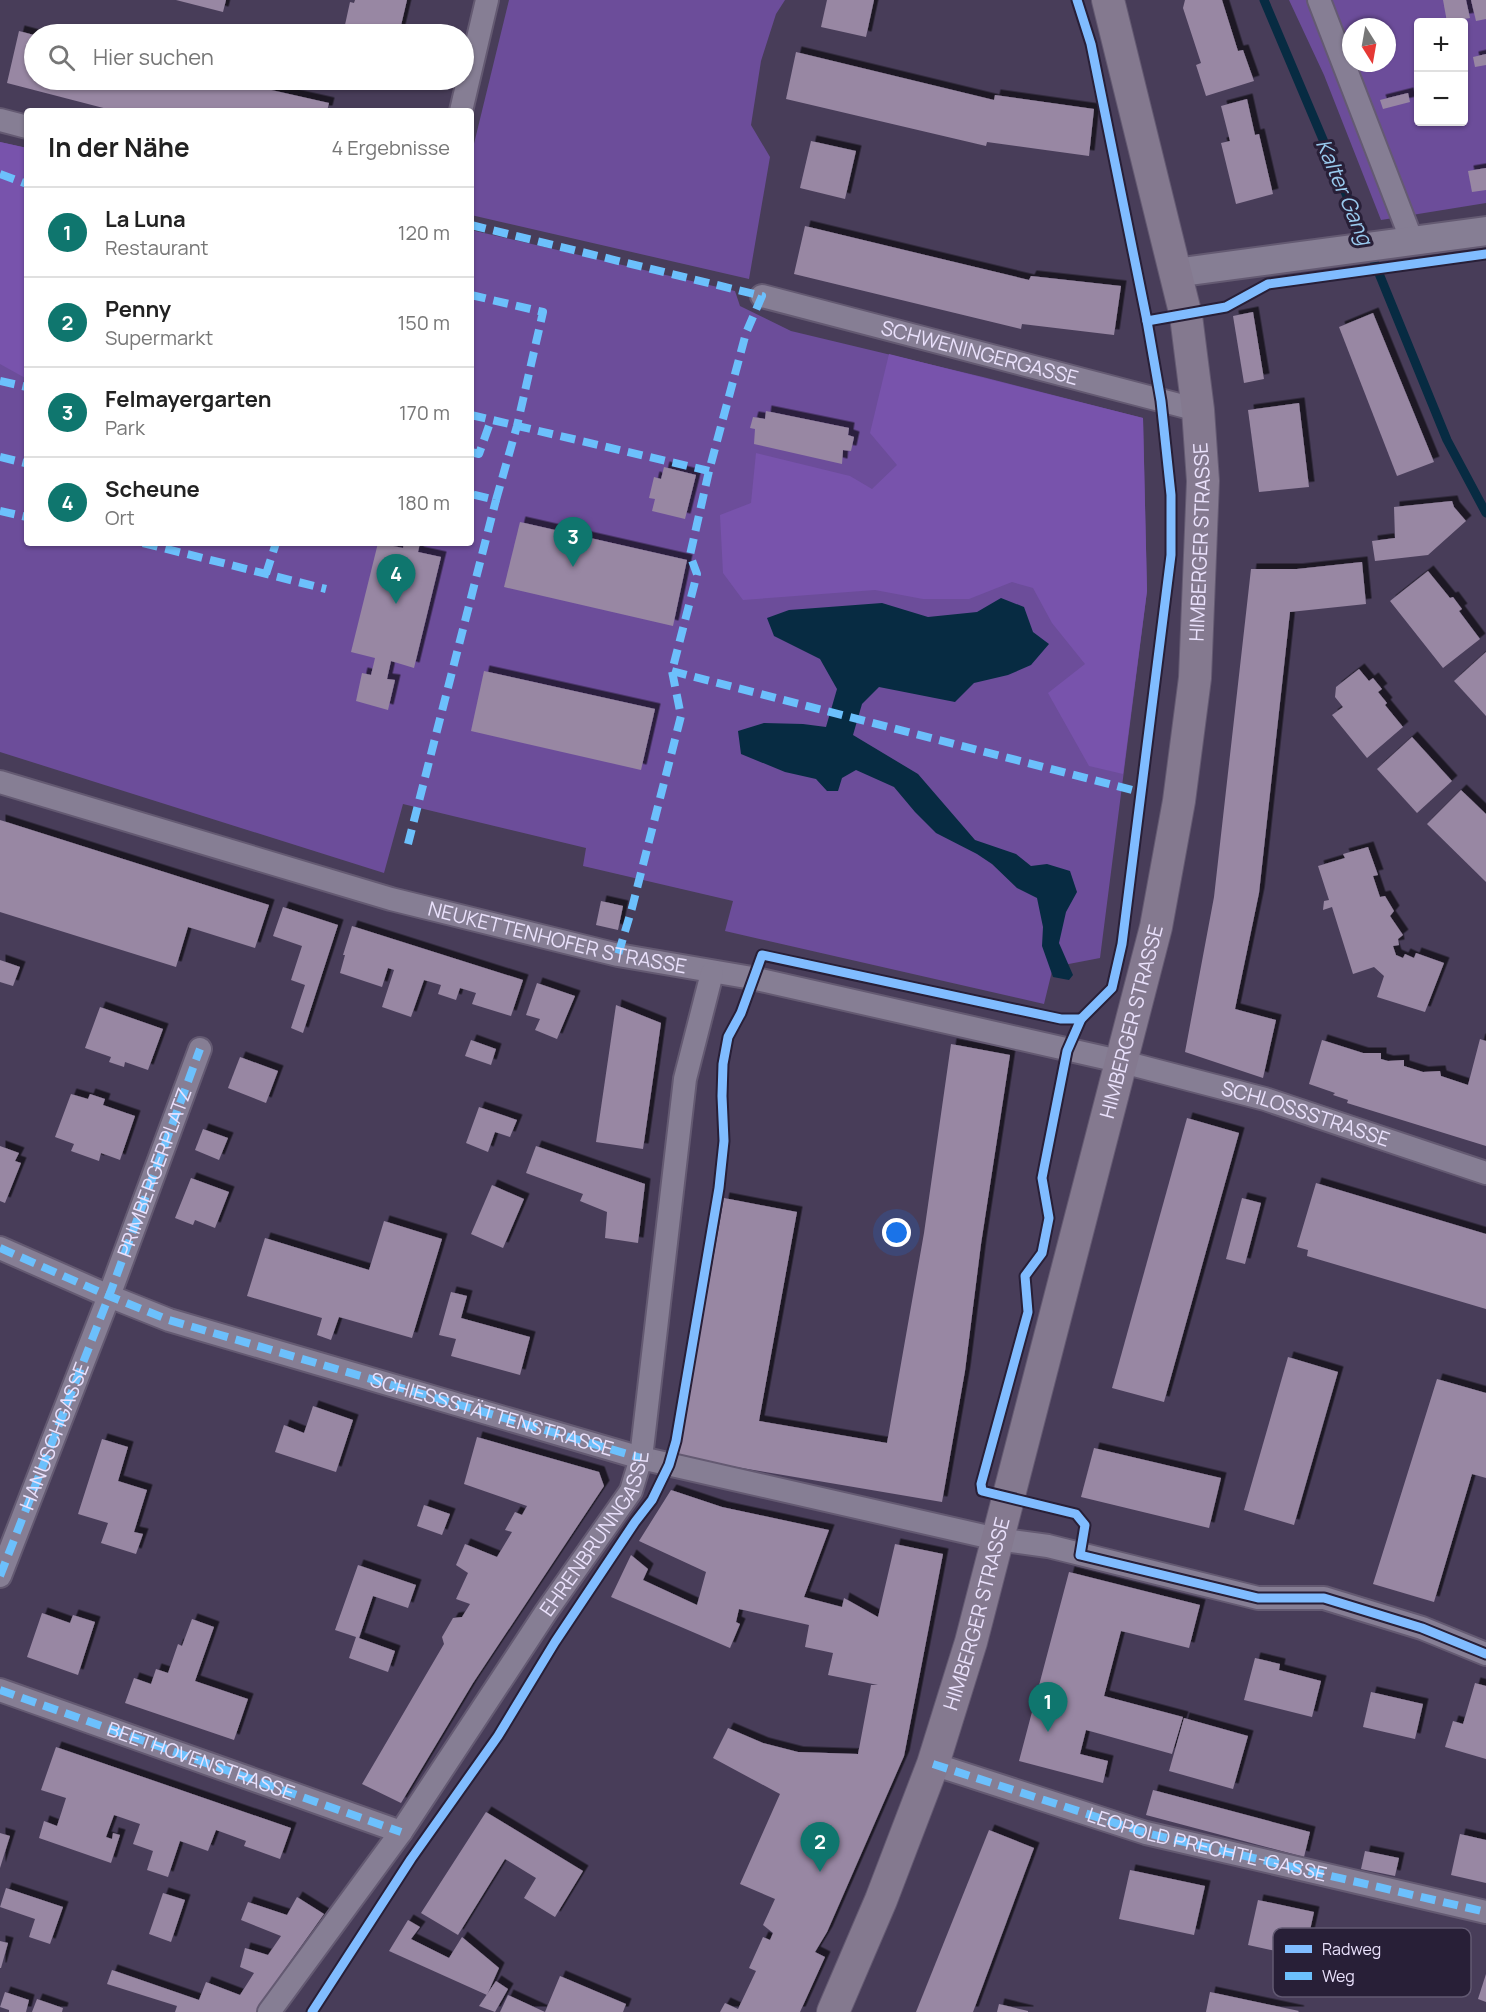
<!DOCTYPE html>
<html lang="de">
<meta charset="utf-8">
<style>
body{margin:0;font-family:Manrope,sans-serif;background:#f6f6f6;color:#222}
.controls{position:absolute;right:18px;top:18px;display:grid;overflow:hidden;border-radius:6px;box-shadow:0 2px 4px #0004}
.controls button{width:54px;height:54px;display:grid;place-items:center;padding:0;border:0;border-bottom:2px solid #e0e0e0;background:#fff;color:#222;font:30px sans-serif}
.compass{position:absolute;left:1342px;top:18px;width:54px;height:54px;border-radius:50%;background:#fff;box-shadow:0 2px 4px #0004;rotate:169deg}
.you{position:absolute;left:897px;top:1233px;width:21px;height:21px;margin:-15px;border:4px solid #fff;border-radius:50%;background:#1a73e8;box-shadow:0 0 0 9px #1a73e833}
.badge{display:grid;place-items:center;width:39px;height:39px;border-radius:50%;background:#0f766e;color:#fff;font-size:20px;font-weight:700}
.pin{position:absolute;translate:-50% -50px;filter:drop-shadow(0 2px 3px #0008)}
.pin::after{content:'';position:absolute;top:32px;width:21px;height:18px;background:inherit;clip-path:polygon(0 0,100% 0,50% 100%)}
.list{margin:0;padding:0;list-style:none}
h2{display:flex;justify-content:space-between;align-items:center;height:78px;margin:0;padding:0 24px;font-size:26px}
h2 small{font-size:20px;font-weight:400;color:#767676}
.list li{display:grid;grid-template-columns:39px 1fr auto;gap:18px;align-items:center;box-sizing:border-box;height:90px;padding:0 24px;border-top:2px solid #e0e0e0}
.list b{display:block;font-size:22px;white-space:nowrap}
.list p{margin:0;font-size:20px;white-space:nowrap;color:#767676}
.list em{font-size:20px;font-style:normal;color:#767676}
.icon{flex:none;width:33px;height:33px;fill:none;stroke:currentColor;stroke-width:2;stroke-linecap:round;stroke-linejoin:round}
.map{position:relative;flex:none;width:1486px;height:2012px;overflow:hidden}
.search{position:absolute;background:#fff;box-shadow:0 2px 4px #0004;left:24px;top:24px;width:450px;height:66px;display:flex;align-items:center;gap:15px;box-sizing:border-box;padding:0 21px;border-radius:33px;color:#767676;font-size:22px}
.panel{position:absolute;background:#fff;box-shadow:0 2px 4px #0004;left:24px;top:108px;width:450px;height:438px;border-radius:6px}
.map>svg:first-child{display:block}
.green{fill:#6c4d9a;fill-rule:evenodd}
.forest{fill:#7853ac}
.water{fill:#072b42}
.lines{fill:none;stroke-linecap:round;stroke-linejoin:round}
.stream{stroke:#072b42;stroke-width:9}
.building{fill:#9887a3;filter:url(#shadow)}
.minor-casing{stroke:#645a72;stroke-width:26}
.tertiary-casing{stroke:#645a72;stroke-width:32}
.secondary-casing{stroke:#645a72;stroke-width:34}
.minor{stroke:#867e94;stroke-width:22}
.tertiary{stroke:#867e94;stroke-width:28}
.secondary{stroke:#84798f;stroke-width:32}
.quiet{stroke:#6cc0fc;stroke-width:8;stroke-dasharray:15 8;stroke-linecap:butt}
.cycleway-casing{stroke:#281f37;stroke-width:13}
.cycleway{stroke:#80bcff;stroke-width:9}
.labels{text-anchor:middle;stroke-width:6;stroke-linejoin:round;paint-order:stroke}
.street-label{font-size:20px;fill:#eae1fc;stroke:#281f37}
.water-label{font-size:21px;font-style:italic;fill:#99caee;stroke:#281f37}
.key{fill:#281f37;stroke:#625972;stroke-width:1.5}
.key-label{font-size:16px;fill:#eae1fc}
</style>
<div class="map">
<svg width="1486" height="2012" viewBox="0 0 1486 2012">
<defs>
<filter id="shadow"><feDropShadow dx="5.5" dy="-5.5" stdDeviation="0" flood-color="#0009"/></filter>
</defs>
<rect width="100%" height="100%" fill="#483d59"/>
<g class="green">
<path d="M509,0H785L776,14L761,61L751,125L770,157L749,279L471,215V156Z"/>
<path d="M1289,0H1486V203L1381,220L1324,75ZM1418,22H1464V122H1418ZM1351,27H1387V63H1351Z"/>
<path d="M0,142L27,148V543H471V230L735,291L740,306L791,331L983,377L1143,418L1147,591L1100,958L1053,967L1044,1004L725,931L733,901L583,866L586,848L403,804L384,873L0,752Z"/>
</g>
<g class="forest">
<path d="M0,142L27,148V379L0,364Z"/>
<path d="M889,354L1143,418L1147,591L1123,774L1089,766L1048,693L1085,664L1052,623L1033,588L1012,582L969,599H923L875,590L743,600L723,573L720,515L751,503L756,453L850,476L872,489L897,465L870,433Z"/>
</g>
<path class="water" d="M1001,598L1024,607L1033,632L1049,644L1031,665L1008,675L974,683L955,702L879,687L862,704L853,735L918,774L975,840L1016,854L1031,866L1047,864L1070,871L1077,892L1066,912L1059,943L1073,975L1069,980L1053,977L1042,946L1043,927L1037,898L1017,888L992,864L977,854L936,833L915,812L894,787L856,770L842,778L838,791H827L816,779L785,772L741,754L738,731L764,723L803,724L826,727L837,689L820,659L774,636L767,618L789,610L882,603L928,617L977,612Z"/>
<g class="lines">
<path class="stream" d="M1264,0L1360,227L1447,440L1486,513"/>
</g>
<g class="building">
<path d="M176,0H226L223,12Z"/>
<path d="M355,0H407L399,34H343L350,2L354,3Z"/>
<path d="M827,0H874L866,37L821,27Z"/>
<path d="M1185,0H1222L1238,51L1243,50L1254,81L1206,96L1196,65L1201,63L1183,8Z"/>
<path d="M1443,0H1466L1470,18L1447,22Z"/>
<path d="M1471,0H1486V19L1476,21Z"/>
<path d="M19,31L34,35V80H227L329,103L327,111H115L7,83Z"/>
<path d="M796,52L994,100L995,95L1094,109L1089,156L987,142L986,146L786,99Z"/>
<path d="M1486,54V65L1475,67L1473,57Z"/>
<path d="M1408,93L1410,102L1383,109L1380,100Z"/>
<path d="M1247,99L1255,135L1259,134L1273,194L1236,204L1221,143L1230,141L1221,106Z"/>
<path d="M811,141L856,151L845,199L800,188Z"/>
<path d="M1486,168V190L1472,192L1468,171Z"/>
<path d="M805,226L1029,280L1031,276L1121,286L1114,335L1022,324L1021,329L794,274Z"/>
<path d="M1253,312L1264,379L1244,383L1233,316Z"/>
<path d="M1373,313L1434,462L1397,476L1339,327Z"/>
<path d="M1299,403L1309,487L1259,492L1248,410Z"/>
<path d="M766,411L849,428L848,435L854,437L851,451L843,450L842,464L754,444L755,429L750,428L753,417L765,419Z"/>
<path d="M664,467L696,475L685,519L652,511L655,499L649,498L654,477L661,479Z"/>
<path d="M1452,501L1454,507L1466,521L1428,555L1375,561L1372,541L1395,538L1394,507Z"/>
<path d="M520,522L687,560L673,626L504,587Z"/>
<path d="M378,543L403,548L404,543H420L418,552L441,557L414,668L391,661L387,679L395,680L388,710L356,701L362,673L371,675L375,658L351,652Z"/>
<path d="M1362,562L1366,604L1290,612L1259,893L1235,1009L1276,1020L1263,1078L1185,1052L1214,897L1251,569H1297Z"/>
<path d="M1428,571L1450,598L1453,597L1462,609L1459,611L1480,639L1443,668L1390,601Z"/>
<path d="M1486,652V716L1454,681Z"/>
<path d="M1359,669L1369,681L1373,678L1382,689L1378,692L1387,703L1385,705L1403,727L1367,758L1332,715L1343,707L1335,697L1336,687Z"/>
<path d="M484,671L655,709L641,770L471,731Z"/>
<path d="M1412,737L1452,781L1417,813L1377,769Z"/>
<path d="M1461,790L1486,814V882L1427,824Z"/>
<path d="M0,820L269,905L255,948L188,927L176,967L0,912Z"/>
<path d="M1368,847L1378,875L1373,876L1380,897L1385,896L1394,911L1390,916L1403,935L1398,939L1399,945L1393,946L1396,955L1403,958L1405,954L1414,958L1416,953L1444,963L1425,1012L1377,997L1384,976L1374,967L1353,974L1332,907L1323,910L1324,901L1329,900L1318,866L1345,858L1343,854Z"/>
<path d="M601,901L623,906L618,930L596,925Z"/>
<path d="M283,907L338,925L303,1033L291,1028L305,985L291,980L302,946L273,936Z"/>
<path d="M352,926L523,980L511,1016L472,1004L476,993L460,988L456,1000L438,994L441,985L424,980L411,1017L382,1007L394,970L388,968L382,987L340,973L345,955H343Z"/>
<path d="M0,960L20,967L13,986L0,982Z"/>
<path d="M537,983L575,996L557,1039L535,1030L540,1019L526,1015Z"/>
<path d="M616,1005L661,1023L643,1149L596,1142Z"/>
<path d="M100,1007L163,1029L148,1070L125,1062L124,1067L109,1062L111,1057L85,1048Z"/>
<path d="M1480,1039L1486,1041V1146L1347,1103L1348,1100L1333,1095L1335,1093L1309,1084L1322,1040L1363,1053H1381V1059L1388,1061L1404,1060V1066L1423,1072L1440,1071L1441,1076L1468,1085Z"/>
<path d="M471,1040L496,1049L491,1065L465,1056Z"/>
<path d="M951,1044L1010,1055L981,1244L965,1371L942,1502L678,1457L724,1198L797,1212L759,1421L887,1443L924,1233Z"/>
<path d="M240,1057L278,1071L266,1103L228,1088Z"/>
<path d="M71,1094L88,1099L90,1094L105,1099L103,1105L135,1116L120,1160L101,1153L99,1161L71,1151L74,1144L55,1137Z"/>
<path d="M479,1107L517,1120L510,1137L495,1132L488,1152L466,1143Z"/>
<path d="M1187,1118L1239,1133L1164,1402L1112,1388Z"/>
<path d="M203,1129L228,1138L219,1160L195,1150Z"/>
<path d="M0,1146L19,1153L15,1161L21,1163L5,1203L0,1201Z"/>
<path d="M536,1146L645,1184L638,1243L605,1238L607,1212L580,1201L583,1194L526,1173Z"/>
<path d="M191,1178L229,1192L215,1228L195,1220L193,1225L175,1218Z"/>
<path d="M1316,1183L1486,1234V1309L1307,1256L1308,1250L1297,1247Z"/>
<path d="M492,1185L524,1199L503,1248L471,1234Z"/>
<path d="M1242,1198L1261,1203L1245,1264L1226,1259Z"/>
<path d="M384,1221L442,1239L412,1338L339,1317L331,1340L317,1335L322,1318L247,1296L265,1238L369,1270Z"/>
<path d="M451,1292L467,1296L461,1318L530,1337L520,1375L451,1356L456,1339L439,1335Z"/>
<path d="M1288,1357L1338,1372L1294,1525L1244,1510Z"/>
<path d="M1437,1379L1486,1393V1478L1472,1474L1434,1602L1373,1584Z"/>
<path d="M313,1406L353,1420L336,1472L275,1452L284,1425L304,1433Z"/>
<path d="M477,1437L599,1472L604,1486L473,1683L401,1803L362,1784L444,1644L442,1637L453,1618L462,1617L470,1604L456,1599L468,1573L456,1565L465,1544L497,1557L512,1532L505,1530L515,1512L522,1515L527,1506L464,1484Z"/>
<path d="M102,1439L128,1447L118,1481L147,1490L134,1532L143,1534L136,1554L101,1543L108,1523L78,1514Z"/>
<path d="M1094,1448L1221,1478L1209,1528L1081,1497Z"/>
<path d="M671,1490L722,1507L829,1530L804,1597L842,1607L844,1598L878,1617L895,1544L943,1554L904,1756L827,1932L815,1952L825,1957L800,2012H720L725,2003L738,2009L756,1971L749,1968L763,1937L770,1940L773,1933L763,1925L775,1899L740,1884L780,1794L713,1758L728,1728L763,1743L798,1752L858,1754L871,1685H878L828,1675L833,1653L805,1647L809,1625L739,1609L736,1622L740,1624L730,1648L611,1597L631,1555L648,1569L643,1580L697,1605L706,1572L639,1541Z"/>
<path d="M424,1505L450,1514L442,1535L417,1526Z"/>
<path d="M358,1565L416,1585L408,1608L373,1596L359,1638L395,1651L388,1672L349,1658L356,1637L335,1630Z"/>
<path d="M1069,1572L1200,1605L1189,1648L1121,1631L1104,1696L1183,1717L1172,1754L1086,1730L1080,1754L1108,1761L1103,1783L1019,1761Z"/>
<path d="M42,1613L70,1623L73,1615L95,1622L78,1675L27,1657Z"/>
<path d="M192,1619L214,1627L195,1681L248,1699L234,1740L125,1703L134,1678L151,1684L156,1669L168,1673L178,1644L182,1646Z"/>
<path d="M1255,1658L1280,1664L1279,1670L1321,1681L1312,1717L1244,1700Z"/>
<path d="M1475,1683L1486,1686V1759L1445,1747L1453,1721L1463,1724Z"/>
<path d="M1371,1692L1423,1704L1415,1739L1363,1727Z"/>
<path d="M1184,1718L1248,1736L1233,1789L1169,1771Z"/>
<path d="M56,1747L291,1828L280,1859L244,1846L246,1841L216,1830L208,1851L180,1841L168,1877L147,1870L153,1851L133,1844L140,1824L114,1815L106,1837L112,1839L113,1833L120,1835L111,1863L39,1838L44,1821L57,1826L66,1798L41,1790Z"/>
<path d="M1153,1790L1310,1832L1304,1857L1146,1815Z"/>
<path d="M486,1812L583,1871L555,1917L524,1898L536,1878L505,1859L458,1935L421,1913Z"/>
<path d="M989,1830L1034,1848L973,2012H916Z"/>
<path d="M0,1833L10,1836L0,1868Z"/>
<path d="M1460,1834L1486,1840V1883L1451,1875Z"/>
<path d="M1365,1851L1399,1858L1395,1876L1361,1869Z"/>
<path d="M1130,1870L1205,1886L1194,1935L1119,1919Z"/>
<path d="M6,1888L63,1907L50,1944L29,1937L35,1919L0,1907Z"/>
<path d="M163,1893L185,1900L171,1942L149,1934Z"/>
<path d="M297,1897L324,1914L277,1980L257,2012H175L177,2006L107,1984L112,1970L199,2000L206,1982L240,1995L254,1973L240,1967L245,1948L268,1955L281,1936L241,1920L248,1902L287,1915Z"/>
<path d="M1258,1900L1314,1912L1304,1957L1248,1945Z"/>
<path d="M408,1920L420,1927L411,1939L449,1958L462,1937L499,1968L487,1995L389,1951Z"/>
<path d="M0,1941L8,1943L1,1968H0Z"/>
<path d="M1486,1974V2002L1478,1999Z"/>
<path d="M560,1976L626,2004L623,2012H500L508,1995L545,2012Z"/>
<path d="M496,1981L508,1989L495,2012L479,2006Z"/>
<path d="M5,1992L29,2000L26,2012H9V2010L0,2007Z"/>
<path d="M1210,1992L1299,2011L1298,2012H1206Z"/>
<path d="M37,1999L63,2008L62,2012H32Z"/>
<path d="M999,2004L1028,2011V2012H997Z"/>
</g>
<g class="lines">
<defs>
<g id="minor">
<path d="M1319,0L1412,241"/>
<path d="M461,111L487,0"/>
<path d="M0,120L27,127"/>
<path id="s1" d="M762,296L1198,410"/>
<path id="s2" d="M0,782L391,899L618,955L752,978L1123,1062L1265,1099L1486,1173"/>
<path id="s3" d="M0,1248L109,1296L169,1320L641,1458L997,1539L1048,1546L1258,1598H1324L1422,1628L1486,1654"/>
<path d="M0,1576L109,1296L200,1049"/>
<path d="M0,1690L401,1832"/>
<path id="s4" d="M933,1764L1146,1833L1486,1912"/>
<path id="s5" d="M269,2012L401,1832L546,1612L631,1491L641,1458L685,1079L712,973"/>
</g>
<path id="tertiary" d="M1175,273L1486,231"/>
<g id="secondary">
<path id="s6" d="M833,2012L881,1900L933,1764L971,1642L1156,927L1179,801L1195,678L1203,481L1198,410L1186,316L1108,0"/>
</g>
</defs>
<use href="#minor" class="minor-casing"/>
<use href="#tertiary" class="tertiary-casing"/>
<use href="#secondary" class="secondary-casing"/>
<use href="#minor" class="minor"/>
<use href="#tertiary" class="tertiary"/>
<use href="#secondary" class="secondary"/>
<g class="quiet">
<path d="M0,174L27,184"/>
<path d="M471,225L762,296L746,333L709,471L690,555L697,574L672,671L681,716L632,908L618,955"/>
<path d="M471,295L543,312L517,426L496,500L471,494"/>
<path d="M0,381L27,387"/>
<path d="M471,415L709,471"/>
<path d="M471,452L479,454L491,420"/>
<path d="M0,457L25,463"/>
<path d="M0,511L27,517"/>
<path d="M143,543L326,589"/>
<path d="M266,574L276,543"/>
<path d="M672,671L1140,792"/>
<path d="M408,844L496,500"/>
<path d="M0,1248L109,1296L169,1320L641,1458"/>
<path id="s7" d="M0,1576L109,1296L200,1049"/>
<path id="s8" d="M0,1690L401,1832"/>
<path d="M933,1764L1146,1833L1486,1912"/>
</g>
<defs>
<g id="cycleway">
<path d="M1077,0L1091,44L1147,321L1161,401L1171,495V555L1122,944L1112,988L1081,1019L1067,1051L1042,1178L1049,1218L1042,1253L1025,1276L1028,1312L981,1484L982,1491L1076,1514L1085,1525L1080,1555L1258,1598H1324L1422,1628L1486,1654"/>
<path d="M1147,321L1226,307L1268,284L1486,254"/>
<path d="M312,2012L411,1859L498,1736L555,1642L635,1522L652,1500L669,1465L676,1441L719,1188L724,1141L722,1096L723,1064L728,1037L741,1013L762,955L1061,1019H1081"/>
</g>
</defs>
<use href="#cycleway" class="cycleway-casing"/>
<use href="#cycleway" class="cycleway"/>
</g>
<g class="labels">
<g class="street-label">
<text dy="7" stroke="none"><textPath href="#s1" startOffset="225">SCHWENINGERGASSE</textPath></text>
<text dy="7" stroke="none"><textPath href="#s6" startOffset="1522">HIMBERGER STRASSE</textPath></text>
<text dy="7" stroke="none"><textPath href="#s2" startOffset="579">NEUKETTENHOFER STRASSE</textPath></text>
<text dy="7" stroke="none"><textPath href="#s6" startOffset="1036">HIMBERGER STRASSE</textPath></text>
<text dy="7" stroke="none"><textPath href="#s2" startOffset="1348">SCHLOSSSTRASSE</textPath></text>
<text dy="7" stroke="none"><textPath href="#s7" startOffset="432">PRIMBERGERPLATZ</textPath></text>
<text dy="7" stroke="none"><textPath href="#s3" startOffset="520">SCHIESSSTÄTTENSTRASSE</textPath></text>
<text dy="7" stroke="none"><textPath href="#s7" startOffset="150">HANUSCHGASSE</textPath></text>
<text dy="7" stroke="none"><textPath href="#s5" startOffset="580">EHRENBRUNNGASSE</textPath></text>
<text dy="7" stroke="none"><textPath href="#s6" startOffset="424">HIMBERGER STRASSE</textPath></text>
<text dy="7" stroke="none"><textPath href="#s8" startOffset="213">BEETHOVENSTRASSE</textPath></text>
<text dy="7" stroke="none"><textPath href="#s4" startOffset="286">LEOPOLD PRECHTL-GASSE</textPath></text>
</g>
<g class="water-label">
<text transform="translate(1344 192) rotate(67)" y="7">Kalter Gang</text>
</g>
</g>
<rect x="1273" y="1928" width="198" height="69" rx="9" class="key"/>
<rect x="1285" y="1945" width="27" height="8" fill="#80bcff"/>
<rect x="1285" y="1972" width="27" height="8" fill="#6cc0fc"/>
<g class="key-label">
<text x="1322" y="1955">Radweg</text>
<text x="1322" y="1982">Weg</text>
</g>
</svg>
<div class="controls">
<button>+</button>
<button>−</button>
</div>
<svg class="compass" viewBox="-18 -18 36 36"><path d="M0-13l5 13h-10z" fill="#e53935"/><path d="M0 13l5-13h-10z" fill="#767676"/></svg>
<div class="you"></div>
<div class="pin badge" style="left:1048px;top:1732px">1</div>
<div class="pin badge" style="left:820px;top:1872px">2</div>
<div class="pin badge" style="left:573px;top:567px">3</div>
<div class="pin badge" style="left:396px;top:604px">4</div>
<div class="search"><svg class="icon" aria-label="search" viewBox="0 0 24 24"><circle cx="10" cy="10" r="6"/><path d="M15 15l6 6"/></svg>Hier suchen</div>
<section class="panel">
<h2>In der Nähe<small>4 Ergebnisse</small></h2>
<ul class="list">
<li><span class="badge">1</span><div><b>La Luna</b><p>Restaurant</p></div><em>120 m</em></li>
<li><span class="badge">2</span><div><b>Penny</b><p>Supermarkt</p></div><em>150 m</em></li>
<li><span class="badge">3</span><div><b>Felmayergarten</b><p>Park</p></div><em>170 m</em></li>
<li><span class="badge">4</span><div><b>Scheune</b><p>Ort</p></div><em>180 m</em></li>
</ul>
</section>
</div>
